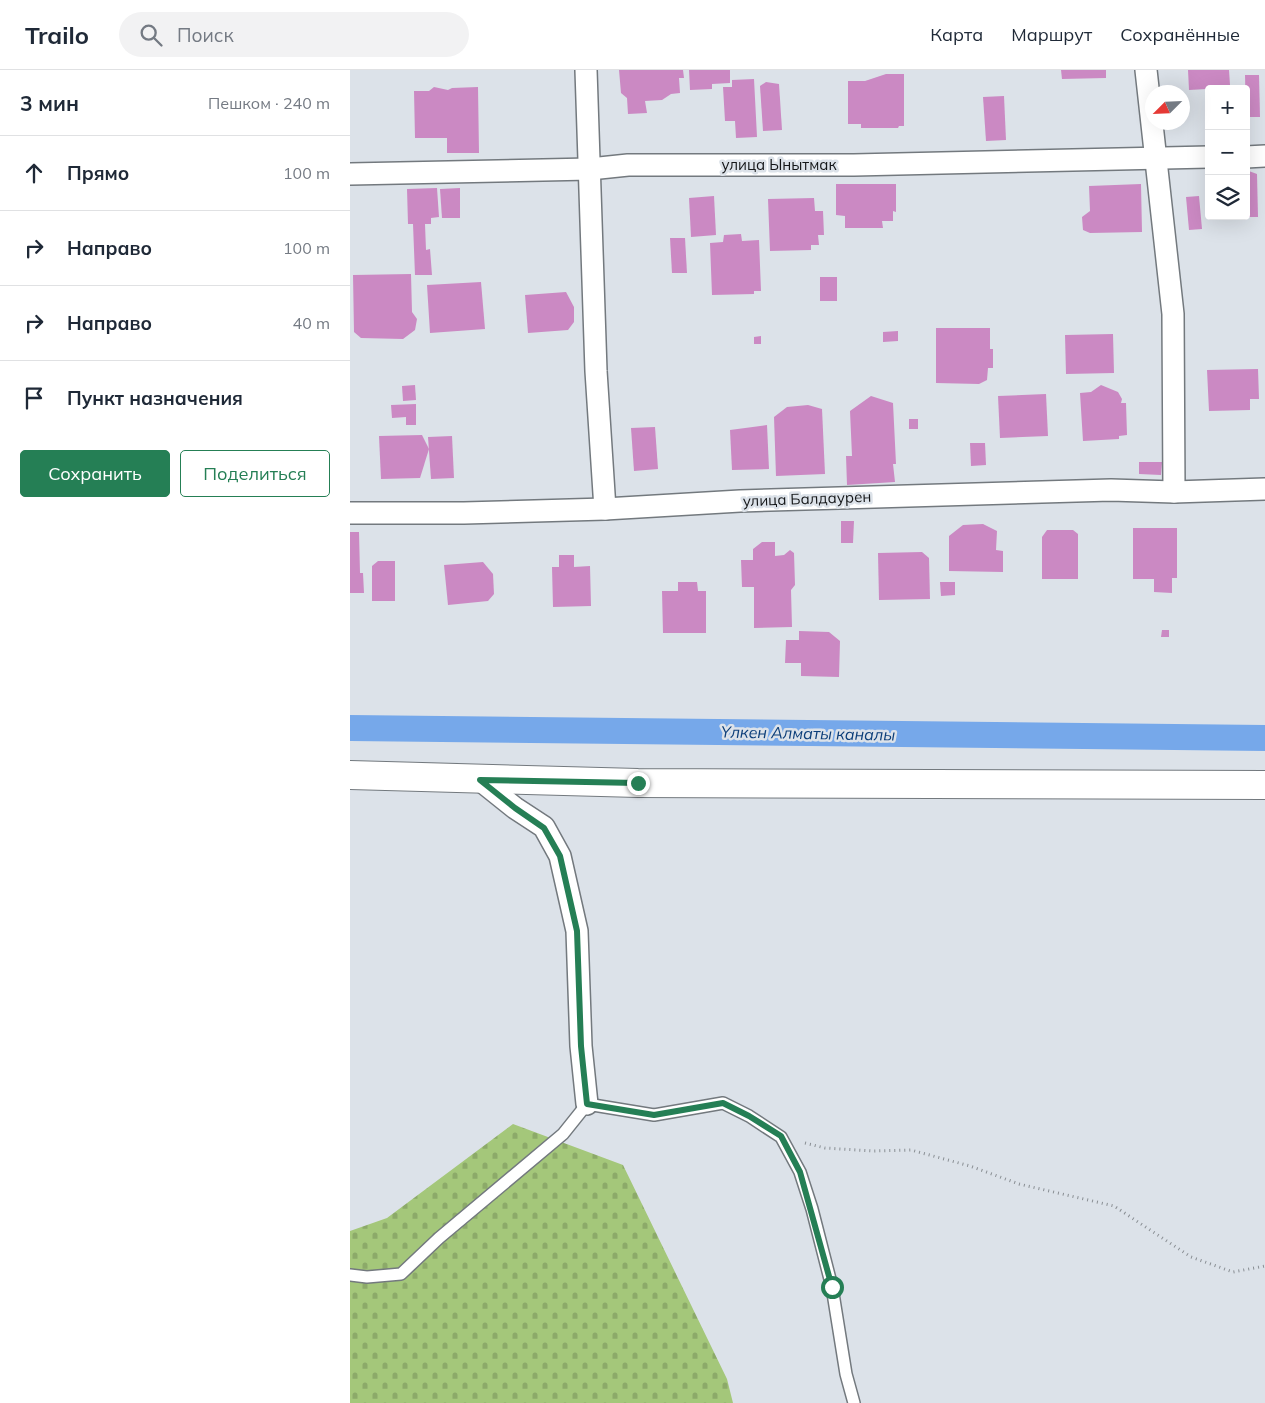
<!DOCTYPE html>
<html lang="ru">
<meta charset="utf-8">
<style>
body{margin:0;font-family:Mulish,sans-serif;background:#f2f2f3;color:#1f2937}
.controls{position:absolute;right:15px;top:15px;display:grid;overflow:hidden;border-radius:5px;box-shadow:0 5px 20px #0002}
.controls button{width:45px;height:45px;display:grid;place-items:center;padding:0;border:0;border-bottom:1px solid #e0e1e3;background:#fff;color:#1f2937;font:25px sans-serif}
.compass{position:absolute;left:795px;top:15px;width:45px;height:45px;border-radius:50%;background:#fff;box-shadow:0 5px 20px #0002;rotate:246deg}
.stop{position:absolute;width:15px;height:15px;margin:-11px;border:4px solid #257f55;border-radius:50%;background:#fff}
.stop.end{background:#257f55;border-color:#fff;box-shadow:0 1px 5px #0008}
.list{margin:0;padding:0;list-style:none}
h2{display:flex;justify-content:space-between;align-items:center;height:65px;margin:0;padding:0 20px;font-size:21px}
h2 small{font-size:16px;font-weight:400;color:#747a83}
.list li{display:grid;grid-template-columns:32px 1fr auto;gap:15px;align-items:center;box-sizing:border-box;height:75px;padding:0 20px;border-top:1px solid #e0e1e3}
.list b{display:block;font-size:19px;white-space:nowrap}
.list em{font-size:16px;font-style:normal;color:#747a83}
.actions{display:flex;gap:10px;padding:15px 20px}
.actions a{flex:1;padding:11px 0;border:1px solid #257f55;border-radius:5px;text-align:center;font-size:18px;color:#257f55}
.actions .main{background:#257f55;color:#fff}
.icon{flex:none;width:28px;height:28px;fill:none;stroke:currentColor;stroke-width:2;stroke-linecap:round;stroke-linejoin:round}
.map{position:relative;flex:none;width:915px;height:1333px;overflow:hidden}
header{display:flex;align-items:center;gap:30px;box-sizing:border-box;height:70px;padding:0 25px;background:#fff;border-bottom:1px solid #e0e1e3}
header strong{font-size:24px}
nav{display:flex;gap:28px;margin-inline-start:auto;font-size:18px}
.search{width:350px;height:45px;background:#f2f2f3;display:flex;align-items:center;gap:12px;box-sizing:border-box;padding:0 18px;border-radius:28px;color:#747a83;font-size:19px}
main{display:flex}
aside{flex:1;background:#fff}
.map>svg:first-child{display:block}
.cemetery{fill:url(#cemetery-stones)}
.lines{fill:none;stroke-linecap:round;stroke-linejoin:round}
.canal{stroke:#76a8ea;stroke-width:26}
.building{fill:#cb89c3}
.lane-casing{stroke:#73797e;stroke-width:14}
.street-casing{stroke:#73797e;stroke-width:24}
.secondary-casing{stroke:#73797e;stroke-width:30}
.path{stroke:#898e93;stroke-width:3;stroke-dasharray:1 4;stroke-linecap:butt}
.lane{stroke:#fff;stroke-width:11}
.street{stroke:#fff;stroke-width:21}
.secondary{stroke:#fff;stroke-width:28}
.route{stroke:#257f55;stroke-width:6}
.labels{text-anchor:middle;stroke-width:5;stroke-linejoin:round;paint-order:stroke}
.street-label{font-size:15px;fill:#141618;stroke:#dce2e9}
.water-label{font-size:16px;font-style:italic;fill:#0c3e79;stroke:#dce2e9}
</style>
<header>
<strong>Trailo</strong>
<div class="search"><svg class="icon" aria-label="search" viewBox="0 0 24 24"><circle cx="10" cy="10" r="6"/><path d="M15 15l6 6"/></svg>Поиск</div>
<nav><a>Карта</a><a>Маршрут</a><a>Сохранённые</a></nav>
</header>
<main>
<aside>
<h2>3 мин<small>Пешком · 240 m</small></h2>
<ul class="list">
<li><svg class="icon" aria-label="ahead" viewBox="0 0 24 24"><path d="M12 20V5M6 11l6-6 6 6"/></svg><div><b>Прямо</b></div><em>100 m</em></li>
<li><svg class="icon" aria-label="right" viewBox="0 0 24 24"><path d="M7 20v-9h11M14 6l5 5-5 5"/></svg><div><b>Направо</b></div><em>100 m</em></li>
<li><svg class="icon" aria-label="right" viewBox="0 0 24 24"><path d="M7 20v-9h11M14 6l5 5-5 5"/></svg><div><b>Направо</b></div><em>40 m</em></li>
<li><svg class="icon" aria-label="arrive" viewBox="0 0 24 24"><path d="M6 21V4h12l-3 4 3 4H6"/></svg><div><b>Пункт назначения</b></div></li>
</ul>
<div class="actions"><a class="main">Сохранить</a><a>Поделиться</a></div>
</aside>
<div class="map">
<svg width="915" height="1333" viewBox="0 0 915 1333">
<defs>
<pattern id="cemetery-stones" width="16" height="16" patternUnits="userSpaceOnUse" patternTransform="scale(1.25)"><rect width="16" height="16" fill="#a4c77a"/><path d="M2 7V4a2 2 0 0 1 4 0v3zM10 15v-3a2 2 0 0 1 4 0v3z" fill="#8caa69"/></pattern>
</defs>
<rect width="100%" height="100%" fill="#dce2e9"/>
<path class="cemetery" d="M163,1054L273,1095L377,1309L383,1333H0V1161L37,1148Z"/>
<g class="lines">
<path class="canal" d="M0,658L915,668"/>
</g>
<g class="building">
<path d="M269,0H333L334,8H329L330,23L321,24L312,30L295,31L297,43L278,44L277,28L271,23Z"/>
<path d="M339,0H380V13L362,14V19L340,20Z"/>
<path d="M711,0H756V8L712,9Z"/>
<path d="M838,0H879L880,15H875V18L839,20Z"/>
<path d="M536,4H554V56H549L548,58H511V54H498V11H515Z"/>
<path d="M895,5H909L910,47H896Z"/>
<path d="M404,9L407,67L386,68L385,51H375L373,17H382V10Z"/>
<path d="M416,12L429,14L432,60L413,61L410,16Z"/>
<path d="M84,17L98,20L102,18L128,17L129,83H97V68H65L64,21H79Z"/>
<path d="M654,26L656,70L636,71L633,27Z"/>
<path d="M896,100L907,104L908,147H896Z"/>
<path d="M486,114H546V142L543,141V151H532L533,158H495V146L486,145Z"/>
<path d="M791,114L792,162L740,163L733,160L732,147L740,141L739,116Z"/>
<path d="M87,118L89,147L81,148V154H75L76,180L80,179L82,205H65L63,154H58L57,119Z"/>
<path d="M110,118V148H92L90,119Z"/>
<path d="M364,126L366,165L341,167L339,128Z"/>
<path d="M849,126L852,159L839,160L836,127Z"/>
<path d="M464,128L465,141H473L474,165H468L469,175H461V180L420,181L418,129Z"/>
<path d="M391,164L392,171L409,170L411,221H404V224L362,225L360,173L373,172L374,165Z"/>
<path d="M320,168H335L337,203H322Z"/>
<path d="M61,204L62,242L67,249L65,260L53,269L11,268L4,262L3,205Z"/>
<rect x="470" y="207" width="17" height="24"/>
<path d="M131,212L135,259L80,263L77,215Z"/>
<path d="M216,222L224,237V252L218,260L178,263L175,225Z"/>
<path d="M586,258H640V279H643V298H638L637,310L629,314L586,313Z"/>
<path d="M548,261V271L533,272V262Z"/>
<path d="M763,264L764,303L716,304L715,265Z"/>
<path d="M411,266V274H404V267Z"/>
<path d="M908,299L909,329H900V340L859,341L857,300Z"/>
<path d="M65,315L66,330L53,331L52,316Z"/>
<path d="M751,315L768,322L772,329L771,333H776L777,365L769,366V369L733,371L730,323L741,322Z"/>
<path d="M696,324L698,366L650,368L648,326Z"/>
<path d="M521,326L543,333L546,394H543L545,412L497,415L496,386H502L500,341Z"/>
<path d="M66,334V355H56V347L42,348L41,335Z"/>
<path d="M458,335L472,339L475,404L426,406L424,347L437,337Z"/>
<rect x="559" y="349" width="9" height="10"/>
<path d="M417,355L419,399L382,400L380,360Z"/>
<path d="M305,357L308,399L284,401L281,358Z"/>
<path d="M72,365L79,379L70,408L31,409L29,366Z"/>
<path d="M102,366L104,408L81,409L78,367Z"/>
<path d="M620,373H635L636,395L621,396Z"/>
<path d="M789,392H812L811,405L789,404Z"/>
<path d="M491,451H504L503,473H491Z"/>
<path d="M633,454L647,461L646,480L653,481V502L599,501V466L613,455Z"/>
<path d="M783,458H827V508H822V523L804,522V509H783Z"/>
<path d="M697,460H723L728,464V509H692V467Z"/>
<path d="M0,462H9L10,503H13L14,523H0Z"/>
<path d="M412,472H425V486L434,485L440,480L444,483L445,515L441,520L442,557L404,558V517H392L391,490H403V479Z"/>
<path d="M572,482L579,488L580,529L529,530L528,483Z"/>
<path d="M209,485H224V497L240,496L241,536L203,537L202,497H209Z"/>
<path d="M28,491H45V531H22V496Z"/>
<path d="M133,492L143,504L144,524L138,531L98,535L94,495Z"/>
<path d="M328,512H347L348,521H356V563H313L312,521H328Z"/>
<path d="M590,512H605V525L591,526Z"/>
<path d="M812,560H819V567H811Z"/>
<path d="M449,561L479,562L490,571L489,607L451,606V593H435L436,570H449Z"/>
</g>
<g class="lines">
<defs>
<path id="lane" d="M0,1205L17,1207L51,1204L89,1168L213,1064L237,1034L304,1045L373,1033L399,1046L431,1067L450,1102L462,1139L482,1217L496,1304L504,1333"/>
<g id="street">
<path d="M236,0L246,301L255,439"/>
<path d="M796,0L823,244L824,422"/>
<path d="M896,87L915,86"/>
<path d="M0,104L240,99L278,95H504L859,87"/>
<path d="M0,443H114L255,439L390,431L761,420L824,422L915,419"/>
<path d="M130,710L165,738L194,757L210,786L227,861L231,976L237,1034"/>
</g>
<path id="secondary" d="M0,705L288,713L915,715"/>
</defs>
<use href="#lane" class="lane-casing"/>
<use href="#street" class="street-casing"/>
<use href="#secondary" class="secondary-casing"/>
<path class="path" d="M455,1073L475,1078L523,1081L561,1080L620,1096L669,1114L764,1136L841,1187L883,1202L915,1196"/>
<use href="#lane" class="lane"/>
<use href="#street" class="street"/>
<use href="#secondary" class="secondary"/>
</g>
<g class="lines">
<path class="route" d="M288,713L130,710L165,738L194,758L210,786L227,861L231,976L237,1034L304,1045L373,1033L399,1046L431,1066L450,1102L482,1217"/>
</g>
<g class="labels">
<g class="street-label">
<text x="429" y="100">улица Ынытмак</text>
<text transform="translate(457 429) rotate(-2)" y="5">улица Балдаурен</text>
</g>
<g class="water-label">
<text transform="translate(458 663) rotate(1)" y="6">Үлкен Алматы каналы</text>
</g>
</g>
</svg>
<div class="controls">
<button>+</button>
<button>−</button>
<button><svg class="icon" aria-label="layers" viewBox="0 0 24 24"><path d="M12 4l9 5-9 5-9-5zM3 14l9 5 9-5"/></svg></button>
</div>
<svg class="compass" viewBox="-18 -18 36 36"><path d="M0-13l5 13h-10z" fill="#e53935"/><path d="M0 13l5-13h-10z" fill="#747a83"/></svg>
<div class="stop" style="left:482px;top:1217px"></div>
<div class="stop end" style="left:288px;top:713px"></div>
</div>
</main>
